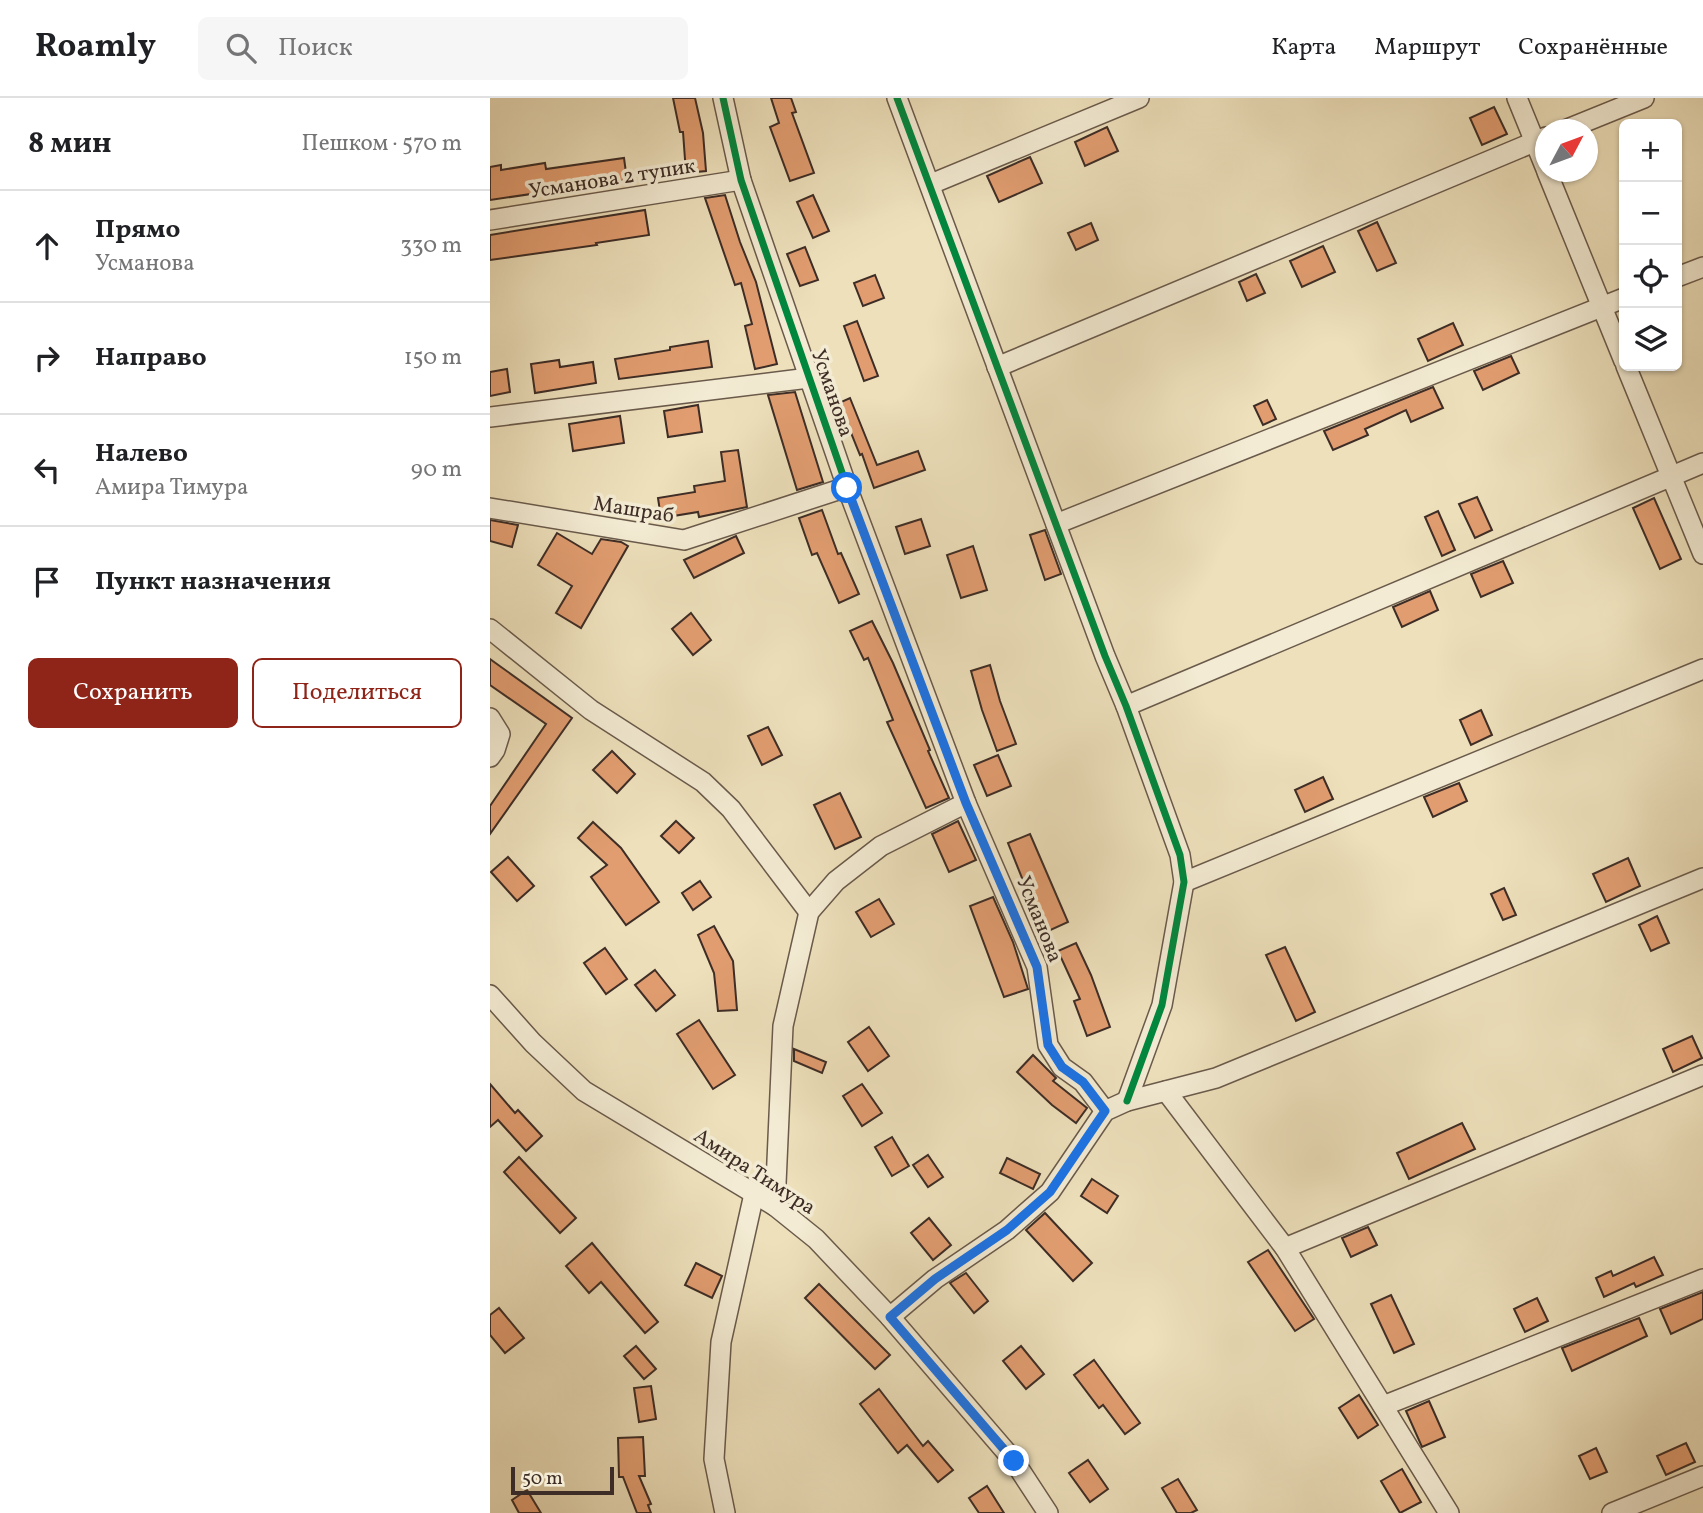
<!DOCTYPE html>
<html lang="ru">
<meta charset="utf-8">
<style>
body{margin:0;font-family:Vollkorn,serif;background:#f6f6f6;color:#202124}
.controls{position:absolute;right:21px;top:21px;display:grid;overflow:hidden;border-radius:10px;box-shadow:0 2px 5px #0004}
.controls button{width:63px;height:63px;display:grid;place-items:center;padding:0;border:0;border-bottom:2px solid #e0e0e0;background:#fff;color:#202124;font:35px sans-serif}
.compass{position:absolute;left:1045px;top:21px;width:63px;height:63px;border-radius:50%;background:#fff;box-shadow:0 2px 5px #0004;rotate:49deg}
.scale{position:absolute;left:21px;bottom:18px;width:103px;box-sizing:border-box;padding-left:7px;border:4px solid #3e2d26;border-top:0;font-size:19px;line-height:24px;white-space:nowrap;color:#3e2d26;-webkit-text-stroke:5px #f3ebd3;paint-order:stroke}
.stop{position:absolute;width:21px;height:21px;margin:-16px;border:5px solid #1a73e8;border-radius:50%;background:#fff}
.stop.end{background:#1a73e8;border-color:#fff;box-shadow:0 2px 7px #0008}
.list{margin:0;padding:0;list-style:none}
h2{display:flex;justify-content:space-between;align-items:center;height:91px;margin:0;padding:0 28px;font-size:30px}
h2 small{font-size:23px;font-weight:400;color:#757577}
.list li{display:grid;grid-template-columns:46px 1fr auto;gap:21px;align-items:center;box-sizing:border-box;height:112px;padding:0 28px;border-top:2px solid #e0e0e0}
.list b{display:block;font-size:26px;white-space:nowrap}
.list p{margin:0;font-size:23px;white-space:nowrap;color:#757577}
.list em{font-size:23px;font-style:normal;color:#757577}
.actions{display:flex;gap:14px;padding:21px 28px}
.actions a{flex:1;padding:16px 0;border:2px solid #8f2418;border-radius:10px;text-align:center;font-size:24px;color:#8f2418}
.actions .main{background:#8f2418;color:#fff}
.icon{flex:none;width:38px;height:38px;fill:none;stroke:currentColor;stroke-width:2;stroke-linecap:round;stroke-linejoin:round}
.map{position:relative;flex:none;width:1213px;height:1415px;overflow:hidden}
header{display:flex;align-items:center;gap:42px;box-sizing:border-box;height:98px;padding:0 35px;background:#fff;border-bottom:2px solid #e0e0e0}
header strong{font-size:33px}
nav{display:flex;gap:38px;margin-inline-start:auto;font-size:24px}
.search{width:490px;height:63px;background:#f6f6f6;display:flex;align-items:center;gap:18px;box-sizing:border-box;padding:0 24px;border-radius:10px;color:#757577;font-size:26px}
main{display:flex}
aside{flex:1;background:#fff}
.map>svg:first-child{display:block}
.building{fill:#e19d70;stroke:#3e2d26;stroke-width:2}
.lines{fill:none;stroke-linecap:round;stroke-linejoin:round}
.minor-casing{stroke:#6a5a4b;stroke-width:22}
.minor{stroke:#f3ebd3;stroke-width:19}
.cycleway-casing{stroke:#f3ebd3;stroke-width:11}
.cycleway{stroke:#00873e;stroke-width:7}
.route{stroke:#1a73e8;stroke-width:9}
.labels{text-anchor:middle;stroke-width:7;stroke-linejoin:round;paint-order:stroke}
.street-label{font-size:21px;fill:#3e2d26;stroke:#f3ebd3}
</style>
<header>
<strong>Roamly</strong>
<div class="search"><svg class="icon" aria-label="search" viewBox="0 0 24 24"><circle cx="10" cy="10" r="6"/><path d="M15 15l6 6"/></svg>Поиск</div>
<nav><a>Карта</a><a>Маршрут</a><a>Сохранённые</a></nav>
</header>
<main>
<aside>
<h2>8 мин<small>Пешком · 570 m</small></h2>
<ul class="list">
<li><svg class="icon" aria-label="ahead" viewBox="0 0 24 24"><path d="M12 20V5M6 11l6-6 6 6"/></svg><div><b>Прямо</b><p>Усманова</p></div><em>330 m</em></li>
<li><svg class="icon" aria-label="right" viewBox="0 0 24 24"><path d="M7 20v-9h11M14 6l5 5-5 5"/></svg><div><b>Направо</b></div><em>150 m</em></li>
<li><svg class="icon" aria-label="left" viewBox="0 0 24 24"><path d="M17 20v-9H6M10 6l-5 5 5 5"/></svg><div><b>Налево</b><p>Амира Тимура</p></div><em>90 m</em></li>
<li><svg class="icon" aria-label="arrive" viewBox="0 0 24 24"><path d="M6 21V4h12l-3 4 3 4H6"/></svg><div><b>Пункт назначения</b></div></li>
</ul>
<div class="actions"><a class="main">Сохранить</a><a>Поделиться</a></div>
</aside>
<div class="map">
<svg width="1213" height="1415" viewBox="0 0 1213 1415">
<rect width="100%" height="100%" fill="#ede0bb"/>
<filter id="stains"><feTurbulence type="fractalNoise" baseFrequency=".00286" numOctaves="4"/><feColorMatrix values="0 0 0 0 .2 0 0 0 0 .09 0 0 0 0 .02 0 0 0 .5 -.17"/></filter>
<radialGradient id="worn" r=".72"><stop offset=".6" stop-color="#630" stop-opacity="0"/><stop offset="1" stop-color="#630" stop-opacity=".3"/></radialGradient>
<g class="building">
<path d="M183,0H205L213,35L216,73L196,75L193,34H190Z"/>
<path d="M281,0H301L306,14L302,15L324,75L300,83L280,29L289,25Z"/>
<path d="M1004,9L1017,36L992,47L980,20Z"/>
<path d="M617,29L628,53L595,68L585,44Z"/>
<path d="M540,59L552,85L509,104L497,78Z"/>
<path d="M134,60L137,82L0,102V69L11,67V72L55,65L56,71Z"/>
<path d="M235,97L250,144L266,184L287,266L265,271L255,228L262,226L251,185L245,187L215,100Z"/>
<path d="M323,97L339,133L323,140L307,104Z"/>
<path d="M155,112L159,137L106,145L107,147L0,162V137Z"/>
<path d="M887,124L906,165L887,173L868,133Z"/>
<path d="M601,125L608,142L586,152L578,135Z"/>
<path d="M833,148L845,174L812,189L800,163Z"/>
<path d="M315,149L328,182L310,188L297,156Z"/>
<path d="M766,176L775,195L757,203L749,184Z"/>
<path d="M385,177L394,200L373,208L364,185Z"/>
<path d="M367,223L388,278L374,283L354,228Z"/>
<path d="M963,225L973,247L938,263L928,241Z"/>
<path d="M218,243L222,269L129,281L125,261L180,252V249Z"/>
<path d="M1021,258L1029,275L993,292L984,273Z"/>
<path d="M69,262L70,269L103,264L106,285L45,295L41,266Z"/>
<path d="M17,271L20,294L0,298V274Z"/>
<path d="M943,289L953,310L921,324L916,312L875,331L878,337L843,352L834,333Z"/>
<path d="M305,294L333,384L307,392L278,297Z"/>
<path d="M360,300L387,367L428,353L435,372L384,390L372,356L370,357L349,305Z"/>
<path d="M777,302L786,321L773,327L764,308Z"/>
<path d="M208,307L212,334L178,339L174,313Z"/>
<path d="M130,318L134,345L83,353L79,326Z"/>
<path d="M248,352L257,409L209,419L208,414L171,420L168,400L205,394L204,388L235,383L231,354Z"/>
<path d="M987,399L1002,432L985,440L969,406Z"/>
<path d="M1164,400L1191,461L1170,471L1143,410Z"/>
<path d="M332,412L348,456L351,455L369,496L349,505L327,455L322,457L309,420Z"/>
<path d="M948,413L965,452L952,458L935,419Z"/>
<path d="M431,421L440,448L415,456L406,429Z"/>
<path d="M0,422L28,427L22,449L0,443Z"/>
<path d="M555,432L571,476L555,482L540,437Z"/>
<path d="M67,435L102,456L111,441L131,444L138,448L91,530L66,515L82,488L48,467Z"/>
<path d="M246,438L254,455L204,480L194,462Z"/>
<path d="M483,448L497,492L471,500L457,457Z"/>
<path d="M1013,463L1023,485L991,499L981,476Z"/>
<path d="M940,493L948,512L912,529L903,509Z"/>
<path d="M201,515L221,542L203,557L182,531Z"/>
<path d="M382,523L403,565L440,652L438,653L459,700L436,710L397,624L403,622L378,560L374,562L360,533Z"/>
<path d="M0,561L82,620L0,736V708L56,626L0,587Z"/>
<path d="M500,567L510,603L526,646L507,653L492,612L481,573Z"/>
<path d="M991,612L1002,637L981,647L970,622Z"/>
<path d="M278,629L292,657L272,667L258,638Z"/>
<path d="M122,653L145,676L127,695L103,672Z"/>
<path d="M508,657L521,688L497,698L484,667Z"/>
<path d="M833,679L843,701L815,714L805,692Z"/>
<path d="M969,685L977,703L943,719L934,699Z"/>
<path d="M350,695L371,739L345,751L324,707Z"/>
<path d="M186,723L204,740L189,755L171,738Z"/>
<path d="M468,723L486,762L459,774L442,736Z"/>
<path d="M103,724L131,750L169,804L136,827L101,779L117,767L88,740Z"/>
<path d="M540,736L578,824L554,835L518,745Z"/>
<path d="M18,759L44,788L27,803L1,774Z"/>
<path d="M1138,760L1150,788L1116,804L1103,776Z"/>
<path d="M210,783L221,799L203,812L192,795Z"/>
<path d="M1014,790L1026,817L1013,822L1001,796Z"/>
<path d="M503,799L523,844L538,891L514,899L480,808Z"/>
<path d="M389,801L404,826L381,839L366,814Z"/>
<path d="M1167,818L1179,845L1161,853L1149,827Z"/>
<path d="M224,828L243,863L247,912L228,913L224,875L208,837Z"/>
<path d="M586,845L601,877L620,929L597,938L584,903L590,901L568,853Z"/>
<path d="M795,849L825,914L806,923L776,857Z"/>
<path d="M115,850L137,881L116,896L94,865Z"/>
<path d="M165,872L185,897L166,913L145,887Z"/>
<path d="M209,922L245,977L223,991L187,936Z"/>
<path d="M379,929L399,958L378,973L358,944Z"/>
<path d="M1202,938L1212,960L1183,974L1173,951Z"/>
<path d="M304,951L336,964L332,975L304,963Z"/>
<path d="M543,957L566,980L563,983L597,1010L586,1025L562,1007L527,974Z"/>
<path d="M0,986L25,1015L28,1012L52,1038L36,1053L8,1022L0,1029Z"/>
<path d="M372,986L392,1015L372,1028L353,998Z"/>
<path d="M972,1025L985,1051L919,1081L907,1055Z"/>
<path d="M402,1039L419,1068L402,1078L385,1049Z"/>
<path d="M438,1057L453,1079L438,1089L423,1067Z"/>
<path d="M29,1059L86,1120L70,1135L14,1074Z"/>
<path d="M517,1060L550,1076L543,1091L510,1075Z"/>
<path d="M602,1081L628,1098L617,1115L591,1098Z"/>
<path d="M555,1115L602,1165L583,1183L536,1132Z"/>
<path d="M439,1120L461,1147L443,1162L421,1135Z"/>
<path d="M878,1129L887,1147L861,1159L852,1140Z"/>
<path d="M102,1145L168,1224L155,1235L111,1184L99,1195L76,1168Z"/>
<path d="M778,1152L824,1221L805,1233L758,1164Z"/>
<path d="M1164,1159L1173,1177L1146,1189L1144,1185L1114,1199L1106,1180L1121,1173L1123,1178Z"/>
<path d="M206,1165L232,1178L222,1200L195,1187Z"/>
<path d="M476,1175L498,1203L484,1215L460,1185Z"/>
<path d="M329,1186L400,1257L385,1271L315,1200Z"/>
<path d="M1213,1194V1221L1181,1236L1170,1211Z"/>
<path d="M901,1197L924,1246L904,1255L881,1206Z"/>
<path d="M1047,1200L1058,1223L1035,1234L1024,1211Z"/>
<path d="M9,1210L34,1240L15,1255L0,1237V1217Z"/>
<path d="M1149,1220L1157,1238L1082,1273L1072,1250Z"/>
<path d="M146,1248L166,1271L154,1281L134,1258Z"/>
<path d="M531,1248L554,1276L536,1291L513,1263Z"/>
<path d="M604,1262L650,1325L635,1336L613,1307L609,1310L584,1277Z"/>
<path d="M161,1288L166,1321L149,1324L144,1290Z"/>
<path d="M389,1291L433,1348L438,1343L463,1372L448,1384L417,1347L408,1355L370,1306Z"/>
<path d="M869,1297L888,1327L868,1340L849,1310Z"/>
<path d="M939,1303L955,1339L932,1349L916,1313Z"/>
<path d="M153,1339L155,1378H149L161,1406L158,1407L161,1415H147L133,1379H129L128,1340Z"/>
<path d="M1196,1345L1205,1364L1176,1377L1167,1358Z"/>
<path d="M1106,1350L1117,1374L1100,1381L1089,1358Z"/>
<path d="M598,1362L618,1391L600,1404L579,1375Z"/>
<path d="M912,1371L931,1404L910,1415L891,1383Z"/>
<path d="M688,1381L707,1412L701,1415H687L672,1390Z"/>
<path d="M497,1388L514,1415H489L479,1400Z"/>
<path d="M37,1392L51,1415H29L22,1402Z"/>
</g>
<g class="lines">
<defs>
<g id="minor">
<path d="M233,0L251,82L357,389L476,705L547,869L558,947L572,969L593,984L615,1013"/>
<path d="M407,0L615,558L636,608L690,757L694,784L672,907L637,1003"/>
<path d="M1027,0L1056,71"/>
<path d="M1075,32L1154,0"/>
<path d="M1057,74L1134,263"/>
<path d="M441,86L649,0"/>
<path d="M0,122L251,82"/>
<path d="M1187,179L1213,169"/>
<path d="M1136,268L1213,456"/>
<path d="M507,269L1056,39"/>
<path d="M0,319L319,280"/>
<path d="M0,410L194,442L357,389"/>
<path d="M566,426L1134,200"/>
<path d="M0,531L101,612L213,684L241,711L319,814"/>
<path d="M636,608L1213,365"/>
<path d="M0,620L10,636L5,652L0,659"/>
<path d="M694,784L1213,571"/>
<path d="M0,897L43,945L94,993L285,1108L326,1141L400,1219L524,1363L558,1415"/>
<path d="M676,993L795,1150L959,1415"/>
<path d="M285,1108L293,928L319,814L346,783L391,748L476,705"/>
<path d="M795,1150L1213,977"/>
<path d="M400,1219L445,1181L517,1132L560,1094L615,1013L637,1003L726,980L1213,780"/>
<path d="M893,1308L1213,1181"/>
<path d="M235,1415L224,1361L231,1244L264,1096"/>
<path d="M1122,1415L1213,1378"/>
</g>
</defs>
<use href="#minor" class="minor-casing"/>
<use href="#minor" class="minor"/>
<defs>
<g id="cycleway">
<path d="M233,0L251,82L357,389L476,705L547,869L558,947L572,969L593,984L615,1013"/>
<path d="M407,0L615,558L636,608L690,757L694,784L672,907L637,1003"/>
</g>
</defs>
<use href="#cycleway" class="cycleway-casing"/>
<use href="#cycleway" class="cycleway"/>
</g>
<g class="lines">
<path class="route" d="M357,390L476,705L547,869L558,947L572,969L593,984L615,1013L560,1094L517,1132L445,1181L400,1219L524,1363"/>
</g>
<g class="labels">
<g class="street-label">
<text transform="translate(122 80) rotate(-9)" y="7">Усманова 2 тупик</text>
<text transform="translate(343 295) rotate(71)" y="7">Усманова</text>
<text transform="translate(144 411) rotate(9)" y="7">Машраб</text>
<text transform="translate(550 821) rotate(68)" y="7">Усманова</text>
<text transform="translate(265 1073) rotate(33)" y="7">Амира Тимура</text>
</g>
</g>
<rect width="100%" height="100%" filter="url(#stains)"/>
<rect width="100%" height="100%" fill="url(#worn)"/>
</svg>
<div class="controls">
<button>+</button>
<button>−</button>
<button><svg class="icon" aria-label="locate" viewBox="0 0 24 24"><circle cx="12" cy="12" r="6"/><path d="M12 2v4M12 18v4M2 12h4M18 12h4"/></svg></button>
<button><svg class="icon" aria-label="layers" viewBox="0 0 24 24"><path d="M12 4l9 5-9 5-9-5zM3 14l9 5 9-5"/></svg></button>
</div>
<svg class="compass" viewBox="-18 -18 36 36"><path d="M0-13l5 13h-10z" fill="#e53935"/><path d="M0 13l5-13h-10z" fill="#757577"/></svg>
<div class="scale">50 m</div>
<div class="stop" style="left:357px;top:390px"></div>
<div class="stop end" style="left:524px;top:1363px"></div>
</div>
</main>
